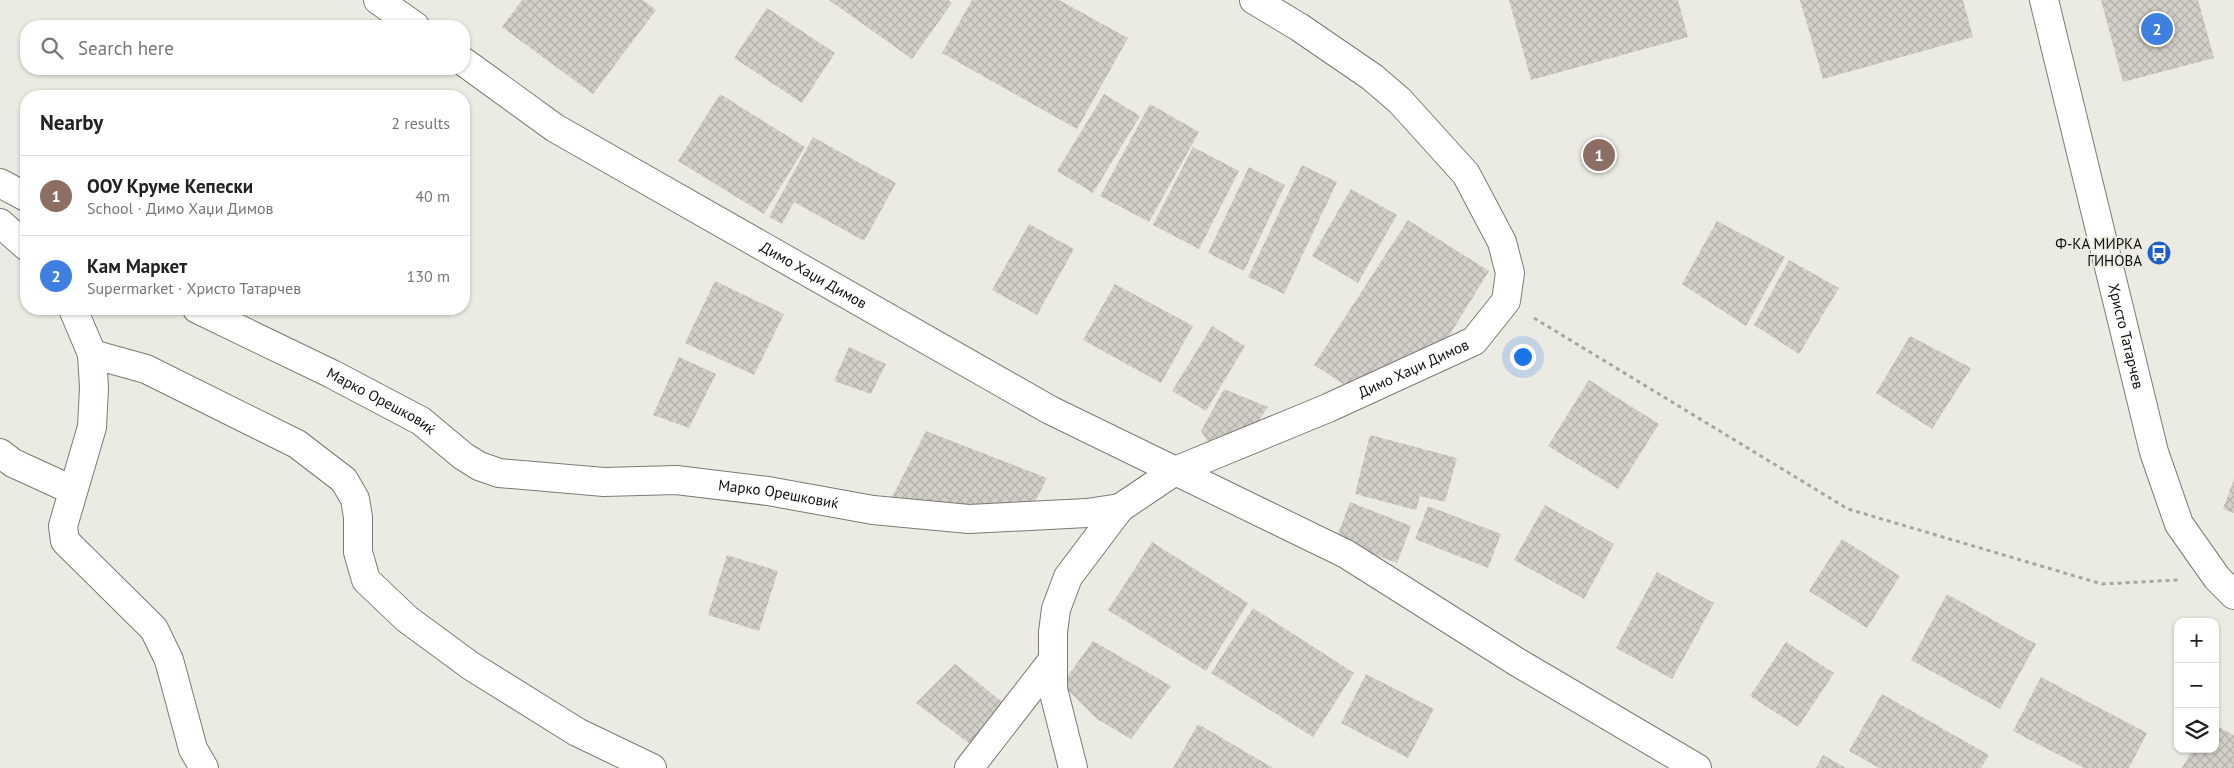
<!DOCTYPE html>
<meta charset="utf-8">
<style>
body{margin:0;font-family:"PT Sans",sans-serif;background:#f6f6f6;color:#222}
.controls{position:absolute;right:15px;bottom:15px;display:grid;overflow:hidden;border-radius:10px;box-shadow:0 1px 4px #0004}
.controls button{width:45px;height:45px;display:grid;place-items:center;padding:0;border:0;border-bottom:1px solid #e0e0e0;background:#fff;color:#222;font:25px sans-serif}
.you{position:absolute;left:1522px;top:356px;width:18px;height:18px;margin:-12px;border:4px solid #fff;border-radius:50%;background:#1a73e8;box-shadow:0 0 0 8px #1a73e833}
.badge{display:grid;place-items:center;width:32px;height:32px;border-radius:50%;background:#0b8043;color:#fff;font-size:16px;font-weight:700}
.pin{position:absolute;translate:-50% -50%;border:2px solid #fff;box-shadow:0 1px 5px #0006}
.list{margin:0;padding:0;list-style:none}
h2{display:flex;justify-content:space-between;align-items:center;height:65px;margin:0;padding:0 20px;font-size:21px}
h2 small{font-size:16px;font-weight:400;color:#767676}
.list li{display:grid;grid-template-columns:32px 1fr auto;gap:15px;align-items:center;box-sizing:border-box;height:80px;padding:0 20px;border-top:1px solid #e0e0e0}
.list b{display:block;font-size:19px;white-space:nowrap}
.list p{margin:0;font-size:16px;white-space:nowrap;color:#767676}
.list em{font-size:16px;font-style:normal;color:#767676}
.icon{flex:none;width:28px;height:28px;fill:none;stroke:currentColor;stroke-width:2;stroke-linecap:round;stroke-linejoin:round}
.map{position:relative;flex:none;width:2234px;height:768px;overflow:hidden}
.search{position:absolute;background:#fff;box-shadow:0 1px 4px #0004;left:20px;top:20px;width:450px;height:55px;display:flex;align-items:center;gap:12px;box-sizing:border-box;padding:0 18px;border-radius:20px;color:#767676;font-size:19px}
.panel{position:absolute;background:#fff;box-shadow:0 1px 4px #0004;left:20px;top:90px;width:450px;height:225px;border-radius:20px}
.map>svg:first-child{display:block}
.building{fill:url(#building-cross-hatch)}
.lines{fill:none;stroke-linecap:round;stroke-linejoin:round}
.minor-casing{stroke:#7c7a73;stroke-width:30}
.tertiary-casing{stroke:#7c7a73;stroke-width:30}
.path{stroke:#a7a6a0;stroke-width:3;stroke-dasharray:4 4;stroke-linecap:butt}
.minor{stroke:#fff;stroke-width:28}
.tertiary{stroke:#fff;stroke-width:28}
.labels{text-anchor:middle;stroke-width:4;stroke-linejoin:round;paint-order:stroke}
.poi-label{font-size:15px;fill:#10100d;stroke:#ecebe3;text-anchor:end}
.street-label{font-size:15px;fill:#10100d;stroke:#ecebe3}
</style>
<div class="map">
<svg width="2234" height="768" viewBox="0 0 2234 768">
<defs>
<pattern id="building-cross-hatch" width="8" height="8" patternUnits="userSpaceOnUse" patternTransform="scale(1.25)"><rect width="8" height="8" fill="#d1cfc7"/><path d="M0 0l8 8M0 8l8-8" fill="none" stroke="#b2b1aa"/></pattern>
</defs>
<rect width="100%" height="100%" fill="#ecebe3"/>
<g class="building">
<path d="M522,0H643L656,10L593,94L502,27Z"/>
<path d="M829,0H948L952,3L912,59Z"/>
<path d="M972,0H1059L1128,38L1077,129L942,53Z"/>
<path d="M1509,0H1678L1688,37L1531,80Z"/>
<path d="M1800,0H1963L1973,37L1823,79Z"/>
<path d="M2101,0H2198L2214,58L2123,82Z"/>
<path d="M767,8L835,53L802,103L734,58Z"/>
<path d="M720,94L805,147L764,214L678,161Z"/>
<path d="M1104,94L1140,116L1093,193L1057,171Z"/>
<path d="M1150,104L1199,132L1149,222L1100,196Z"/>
<path d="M813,137L896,183L864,241L794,202L782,224L769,217Z"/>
<path d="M1193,147L1239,171L1199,249L1153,225Z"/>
<path d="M1302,165L1337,182L1284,294L1248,277Z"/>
<path d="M1249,167L1285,185L1244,271L1208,253Z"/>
<path d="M1351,189L1397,215L1358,283L1312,256Z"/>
<path d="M1408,220L1489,271L1447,339L1351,389L1314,365Z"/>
<path d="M1717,221L1785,257L1746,326L1682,284Z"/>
<path d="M1029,224L1074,249L1037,315L992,290Z"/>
<path d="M1789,260L1839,288L1799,354L1754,325Z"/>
<path d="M715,281L784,314L754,375L685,343Z"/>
<path d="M1115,284L1193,326L1161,383L1083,340Z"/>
<path d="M1212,326L1245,346L1206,411L1172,391Z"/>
<path d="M1910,336L1971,368L1932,429L1876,393Z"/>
<path d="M849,347L886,364L871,394L834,381Z"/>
<path d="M679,357L716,374L689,428L653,415Z"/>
<path d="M1589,380L1659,424L1618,489L1548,446Z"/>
<path d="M1224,389L1268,407L1255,426L1210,445L1201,431Z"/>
<path d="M926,431L1047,478L1031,510L888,505Z"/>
<path d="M1370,435L1457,458L1445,502L1420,496L1416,510L1355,494Z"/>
<path d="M2234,479V513L2223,509Z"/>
<path d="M1350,502L1411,526L1397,563L1336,540Z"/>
<path d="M1545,505L1614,544L1584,599L1514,560Z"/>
<path d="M1428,506L1501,534L1488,568L1415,539Z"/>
<path d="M1842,539L1900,576L1867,628L1809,591Z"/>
<path d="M1152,542L1248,603L1206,671L1108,610Z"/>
<path d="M727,555L778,571L759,631L708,615Z"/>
<path d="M1657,572L1714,603L1672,679L1616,648Z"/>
<path d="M1947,594L2036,644L2000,709L1911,660Z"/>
<path d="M1253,608L1354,673L1313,737L1211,673Z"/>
<path d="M1093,641L1171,686L1131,739L1097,719L1062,684Z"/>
<path d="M1786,642L1834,673L1798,727L1750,696Z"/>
<path d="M955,664L1007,706L974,747L916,703Z"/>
<path d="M1366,674L1434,709L1408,758L1341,723Z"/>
<path d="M2041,677L2147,733L2129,768H2084L2013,731Z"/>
<path d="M1882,694L1989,755L1981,768H1879L1849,751Z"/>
<path d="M1198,724L1273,768H1173Z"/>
<path d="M2215,725L2234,735V768H2182L2193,749H2215Z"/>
<path d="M1823,755L1846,768H1816Z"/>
</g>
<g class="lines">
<defs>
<g id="minor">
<path d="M378,0L415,26"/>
<path id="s1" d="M464,62L555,128L1050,410L1346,554L1517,662L1697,768"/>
<path d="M0,183L26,197"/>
<path d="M0,223L26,246"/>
<path d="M73,309L92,354L94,388L92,427L63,526L65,541L154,629L169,660L193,749L204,768"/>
<path id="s2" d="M197,309L332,374L421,421L463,456L479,466L499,473L604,482L676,480L768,491L873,510L969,519L1087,513L1120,508L1068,577L1056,609L1053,632V689L1073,768"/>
<path d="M92,354L146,369L297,444L344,480L355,499L358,517V552L366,580L407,619L471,666L577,732L652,768"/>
<path d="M0,453L13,463L72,490"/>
<path id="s3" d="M1120,508L1175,471L1328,408L1474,341L1506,301L1510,273L1502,242L1466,174L1400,101L1372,77L1299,27L1254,0"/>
<path d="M969,768L1052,661"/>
</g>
<g id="tertiary">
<path id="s4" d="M2044,0L2154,452L2179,524L2217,578L2234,595"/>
</g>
</defs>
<use href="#minor" class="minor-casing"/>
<use href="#tertiary" class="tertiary-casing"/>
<path class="path" d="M1534,318L1848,509L2102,584L2178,580"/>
<use href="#minor" class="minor"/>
<use href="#tertiary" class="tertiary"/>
</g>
<defs>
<symbol id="bus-disc" viewBox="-11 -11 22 22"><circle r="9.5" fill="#1f5eca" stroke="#ecebe3"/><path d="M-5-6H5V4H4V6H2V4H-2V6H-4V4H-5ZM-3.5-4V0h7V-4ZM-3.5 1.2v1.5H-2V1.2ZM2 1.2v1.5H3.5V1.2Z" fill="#fff"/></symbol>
</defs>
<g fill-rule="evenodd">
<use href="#bus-disc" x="2145" y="239" width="28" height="28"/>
</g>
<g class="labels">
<g class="poi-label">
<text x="2142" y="249">Ф-КА МИРКА<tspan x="2142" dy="17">ГИНОВА</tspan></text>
</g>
<g class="street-label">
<text dy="5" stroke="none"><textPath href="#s1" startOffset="410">Димо Хаџи Димов</textPath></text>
<text dy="5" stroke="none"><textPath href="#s4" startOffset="346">Христо Татарчев</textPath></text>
<text dy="5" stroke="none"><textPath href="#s3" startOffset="326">Димо Хаџи Димов</textPath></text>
<text dy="5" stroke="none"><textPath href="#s2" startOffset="206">Марко Орешковиќ</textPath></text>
<text dy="5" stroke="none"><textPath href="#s2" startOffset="626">Марко Орешковиќ</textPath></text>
</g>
</g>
</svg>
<div class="controls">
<button>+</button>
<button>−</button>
<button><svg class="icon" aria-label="layers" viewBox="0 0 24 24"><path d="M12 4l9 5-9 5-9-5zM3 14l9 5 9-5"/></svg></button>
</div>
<div class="you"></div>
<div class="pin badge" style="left:1599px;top:155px;background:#8d6e63">1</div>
<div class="pin badge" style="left:2157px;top:29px;background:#3f7fe0">2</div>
<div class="search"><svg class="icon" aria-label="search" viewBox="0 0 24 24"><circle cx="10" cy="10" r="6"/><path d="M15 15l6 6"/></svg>Search here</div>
<section class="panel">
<h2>Nearby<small>2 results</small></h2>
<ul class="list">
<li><span class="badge" style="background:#8d6e63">1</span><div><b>ООУ Круме Кепески</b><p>School · Димо Хаџи Димов</p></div><em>40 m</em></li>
<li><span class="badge" style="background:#3f7fe0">2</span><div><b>Кам Маркет</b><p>Supermarket · Христо Татарчев</p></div><em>130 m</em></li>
</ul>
</section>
</div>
